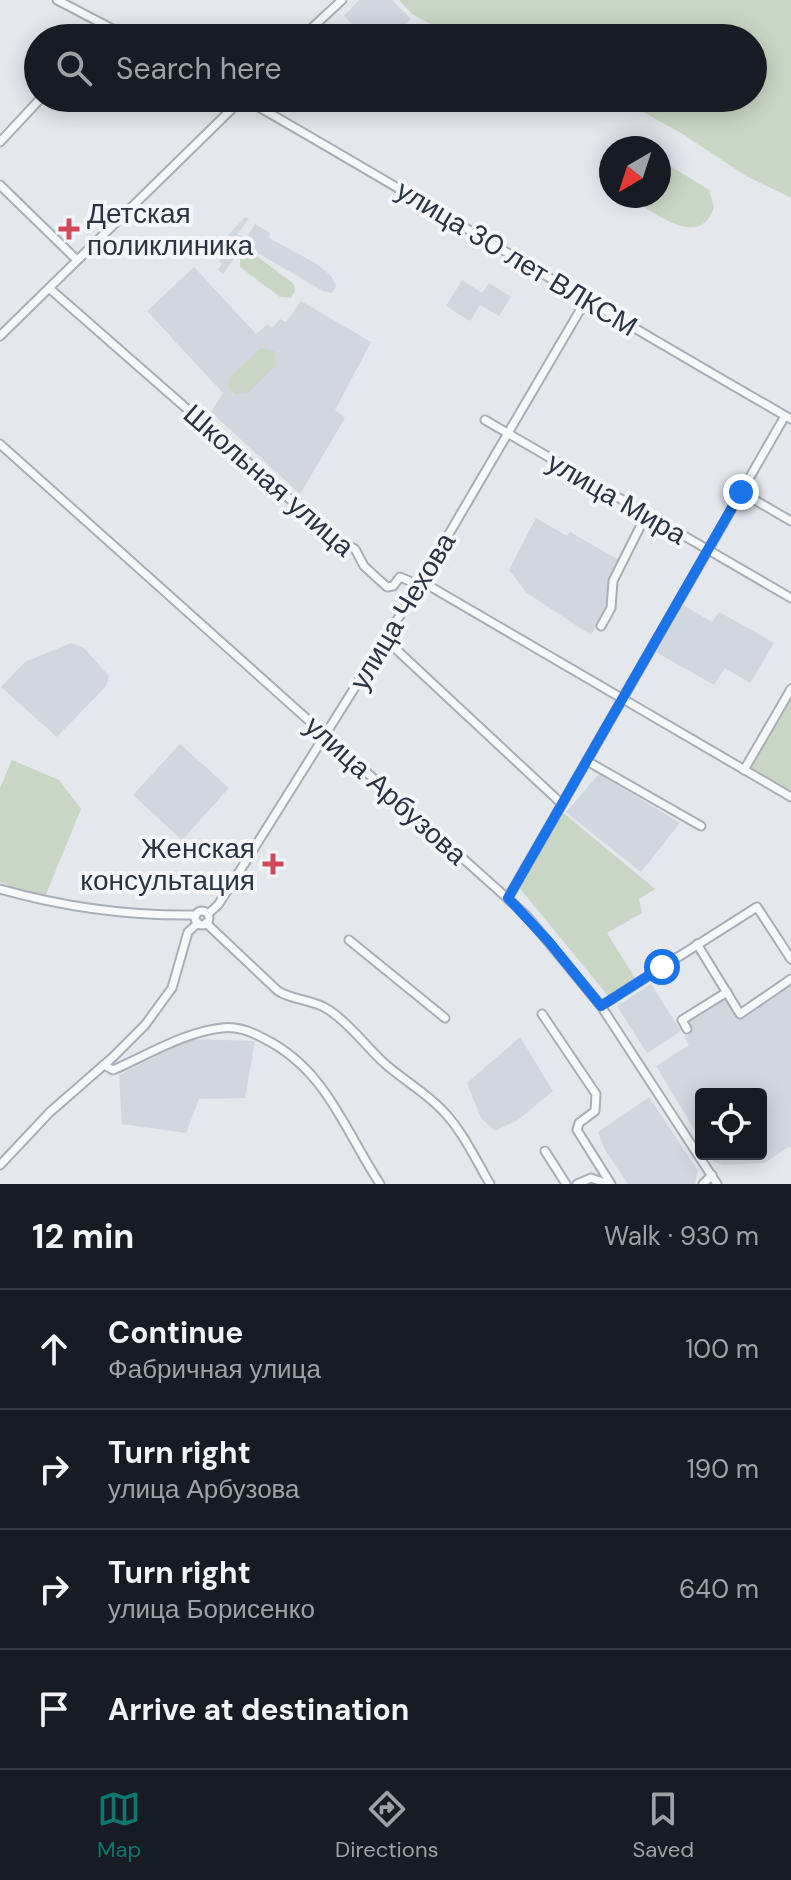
<!DOCTYPE html>
<meta charset="utf-8">
<style>
body{margin:0;font-family:"DM Sans",sans-serif;background:#242831;color:#f1f3f6}
.controls{position:absolute;right:24px;bottom:24px;display:grid;overflow:hidden;border-radius:8px;box-shadow:0 4px 20px #0003}
.controls button{width:72px;height:72px;display:grid;place-items:center;padding:0;border:0;border-bottom:2px solid #363941;background:#171b24;color:#f1f3f6;font:40px sans-serif}
.compass{position:absolute;left:599px;top:136px;width:72px;height:72px;border-radius:50%;background:#171b24;box-shadow:0 4px 20px #0003;rotate:219deg}
.stop{position:absolute;width:24px;height:24px;margin:-18px;border:6px solid #1a73e8;border-radius:50%;background:#fff}
.stop.end{background:#1a73e8;border-color:#fff;box-shadow:0 2px 8px #0008}
.list{margin:0;padding:0;list-style:none}
h2{display:flex;justify-content:space-between;align-items:center;height:104px;margin:0;padding:0 32px;font-size:34px}
h2 small{font-size:26px;font-weight:400;color:#9ea1a6}
.list li{display:grid;grid-template-columns:52px 1fr auto;gap:24px;align-items:center;box-sizing:border-box;height:120px;padding:0 32px;border-top:2px solid #363941}
.list b{display:block;font-size:30px;white-space:nowrap}
.list p{margin:0;font-size:26px;white-space:nowrap;color:#9ea1a6}
.list em{font-size:26px;font-style:normal;color:#9ea1a6}
.icon{flex:none;width:44px;height:44px;fill:none;stroke:currentColor;stroke-width:2;stroke-linecap:round;stroke-linejoin:round}
.map{position:relative;flex:none;width:791px;height:1184px;overflow:hidden}
.search{position:absolute;background:#171b24;box-shadow:0 4px 20px #0003;left:24px;right:24px;top:24px;height:88px;display:flex;align-items:center;gap:20px;box-sizing:border-box;padding:0 28px;border-radius:44px;color:#9ea1a6;font-size:30px}
.sheet{height:584px;background:#171b24}
nav{display:flex;justify-content:space-around;align-items:center;box-sizing:border-box;height:112px;border-top:2px solid #363941;background:#171b24;font-size:22px;color:#9ea1a6}
nav a{display:grid;justify-items:center;gap:4px}
nav .on{color:#0f766e}
.map>svg:first-child{display:block}
.built{fill:#d2d6de}
.green{fill:#c9d6c5}
.lines{fill:none;stroke-linecap:round;stroke-linejoin:round}
.minor-casing{stroke:#a9aeb7;stroke-width:11}
.minor{stroke:#f7f8fa;stroke-width:7}
.route{stroke:#1a73e8;stroke-width:10}
.poi-dot{fill:#d1495b;stroke:#f4f6f9;stroke-width:3}
.labels{text-anchor:middle;stroke-width:8;stroke-linejoin:round;paint-order:stroke}
.poi-label{font-size:28px;fill:#2b3445;stroke:#f4f6f9;text-anchor:start}
.street-label{font-size:28px;fill:#2b3445;stroke:#f4f6f9}
</style>
<div class="map">
<svg width="791" height="1184" viewBox="0 0 791 1184">
<rect width="100%" height="100%" fill="#e4e7ec"/>
<g class="built">
<path d="M359,0H392L411,19L392,38H366L344,16Z"/>
<path d="M245,217L249,219L237,234L246,238L255,224L270,233L269,238L317,264L331,276L336,286L332,293L323,291L244,245L223,274L218,270L222,264L219,260L223,256L227,257L239,241L234,239L225,251L218,246Z"/>
<path d="M194,267L256,334L268,324L272,328L280,319L286,322L301,301L371,342L335,410L345,418L300,494L211,412L223,393L147,311Z"/>
<path d="M462,280L482,293L489,283L511,297L499,316L480,305L470,321L446,306Z"/>
<path d="M536,518L567,536L570,532L619,560L610,575L608,604L591,635L527,593L509,570Z"/>
<path d="M683,605L712,622L719,612L774,643L750,683L725,668L714,685L656,652Z"/>
<path d="M71,643L84,648L109,676L106,686L57,737L1,687L25,662Z"/>
<path d="M180,744L229,788L182,840L133,795Z"/>
<path d="M599,774L680,823L641,872L566,812Z"/>
<path d="M791,982V1148L789,1147L764,1163L723,1165L714,1162L709,1154H761V1094H701V1141L656,1066L689,1045L684,1037L691,1033L685,1023L727,995L740,1015Z"/>
<path d="M651,984L681,1031L647,1053L617,1006Z"/>
<path d="M520,1037L553,1091L518,1120L495,1131L481,1118L467,1083Z"/>
<path d="M191,1039L255,1041L245,1098L199,1099L186,1133L122,1124L119,1075Z"/>
<path d="M649,1097L698,1171L695,1184H628L605,1150L598,1132Z"/>
</g>
<g class="green">
<path d="M399,0H791V198L746,176L681,133L623,101L548,98H753V38H456L412,14Z"/>
<path d="M659,159L709,190L714,207C700,252 651,210 627,196H659Z"/>
<path d="M251,252L294,284L295,291L291,298L280,297L240,267V256Z"/>
<path d="M261,348L274,351L276,365L249,392L235,394L228,387L229,378Z"/>
<path d="M789,698L791,699V793L748,769Z"/>
<path d="M12,760L59,780L81,809L44,899L0,882V788Z"/>
<path d="M561,811L655,889L639,899L642,913L607,933L635,978L609,997L518,886Z"/>
</g>
<g class="lines">
<defs>
<g id="minor">
<path d="M57,0L130,38"/>
<path d="M92,38L103,24"/>
<path d="M301,38L342,0"/>
<path d="M243,98C427,203 607,314 791,419"/>
<path d="M0,142L41,98"/>
<path d="M0,185L77,260"/>
<path d="M49,288L308,515L335,538L355,549L364,566L387,587L393,586L400,577L419,585L426,584L791,797"/>
<path d="M0,336L243,98"/>
<path d="M485,420L791,598"/>
<path d="M0,444L526,915L601,1006L717,1184"/>
<path d="M741,492L791,521"/>
<path d="M601,626L611,608L613,581L646,515"/>
<path d="M385,639L562,804"/>
<path d="M587,761L701,826"/>
<path d="M744,770L791,689"/>
<path d="M0,889C64,907 130,916 196,915"/>
<path d="M508,898L785,416"/>
<circle cx="202" cy="918" r="7"/>
<path d="M208,914L218,905L248,858L419,585L586,300"/>
<path d="M206,923L278,991C294,1001 313,999 329,1010C350,1024 364,1044 382,1061C401,1079 426,1092 444,1112C463,1132 476,1160 490,1184"/>
<path d="M349,940L445,1018"/>
<path d="M697,944L740,1014L791,979"/>
<path d="M601,1006L757,907L791,959"/>
<path d="M542,1014L596,1094L595,1111L579,1123L577,1130L611,1184"/>
<path d="M687,1029L682,1020L727,992"/>
<path d="M104,1065L113,1070C148,1055 184,1032 222,1028C237,1026 250,1031 263,1038C326,1069 344,1129 380,1184"/>
<path d="M545,1151L566,1184"/>
<path d="M0,1165L50,1112L113,1057L145,1025L172,988L188,932L198,923"/>
<path d="M577,1184L591,1178L609,1184"/>
<path d="M703,1184L712,1175"/>
</g>
</defs>
<use href="#minor" class="minor-casing"/>
<use href="#minor" class="minor"/>
</g>
<g class="lines">
<path class="route" d="M662,967L601,1006L549,942L508,898L741,492"/>
</g>
<g class="poi-dot">
<path d="M65 217h8v8h8v8h-8v8h-8v-8h-8v-8h8z"/>
<path d="M269 852h8v8h8v8h-8v8h-8v-8h-8v-8h8z"/>
</g>
<g class="labels">
<g class="poi-label">
<text x="87" y="223">Детская<tspan x="87" dy="32">поликлиника</tspan></text>
<text x="255" y="858" text-anchor="end">Женская<tspan x="255" dy="32">консультация</tspan></text>
</g>
<g class="street-label">
<text transform="translate(517 258) rotate(31)" y="10">улица 30 лет ВЛКСМ</text>
<text transform="translate(269 480) rotate(41)" y="10">Школьная улица</text>
<text transform="translate(617 498) rotate(30)" y="10">улица Мира</text>
<text transform="translate(402 611) rotate(-59)" y="10">улица Чехова</text>
<text transform="translate(386 790) rotate(42)" y="10">улица Арбузова</text>
</g>
</g>
</svg>
<div class="controls">
<button><svg class="icon" aria-label="locate" viewBox="0 0 24 24"><circle cx="12" cy="12" r="6"/><path d="M12 2v4M12 18v4M2 12h4M18 12h4"/></svg></button>
</div>
<svg class="compass" viewBox="-18 -18 36 36"><path d="M0-13l5 13h-10z" fill="#e53935"/><path d="M0 13l5-13h-10z" fill="#9ea1a6"/></svg>
<div class="stop" style="left:662px;top:967px"></div>
<div class="stop end" style="left:741px;top:492px"></div>
<div class="search"><svg class="icon" aria-label="search" viewBox="0 0 24 24"><circle cx="10" cy="10" r="6"/><path d="M15 15l6 6"/></svg>Search here</div>
</div>
<section class="sheet">
<h2>12 min<small>Walk · 930 m</small></h2>
<ul class="list">
<li><svg class="icon" aria-label="ahead" viewBox="0 0 24 24"><path d="M12 20V5M6 11l6-6 6 6"/></svg><div><b>Continue</b><p>Фабричная улица</p></div><em>100 m</em></li>
<li><svg class="icon" aria-label="right" viewBox="0 0 24 24"><path d="M7 20v-9h11M14 6l5 5-5 5"/></svg><div><b>Turn right</b><p>улица Арбузова</p></div><em>190 m</em></li>
<li><svg class="icon" aria-label="right" viewBox="0 0 24 24"><path d="M7 20v-9h11M14 6l5 5-5 5"/></svg><div><b>Turn right</b><p>улица Борисенко</p></div><em>640 m</em></li>
<li><svg class="icon" aria-label="arrive" viewBox="0 0 24 24"><path d="M6 21V4h12l-3 4 3 4H6"/></svg><div><b>Arrive at destination</b></div></li>
</ul>
</section>
<nav>
<a class="on"><svg class="icon" aria-label="map" viewBox="0 0 24 24"><path d="M3 6l6-2 6 2 6-2v14l-6 2-6-2-6 2zM9 4v14M15 6v14"/></svg>Map</a>
<a><svg class="icon" aria-label="directions" viewBox="0 0 24 24"><path d="M12 3l9 9-9 9-9-9zM9 14v-3h6M13 9l2 2-2 2"/></svg>Directions</a>
<a><svg class="icon" aria-label="saved" viewBox="0 0 24 24"><path d="M7 4h10v16l-5-4-5 4z"/></svg>Saved</a>
</nav>
